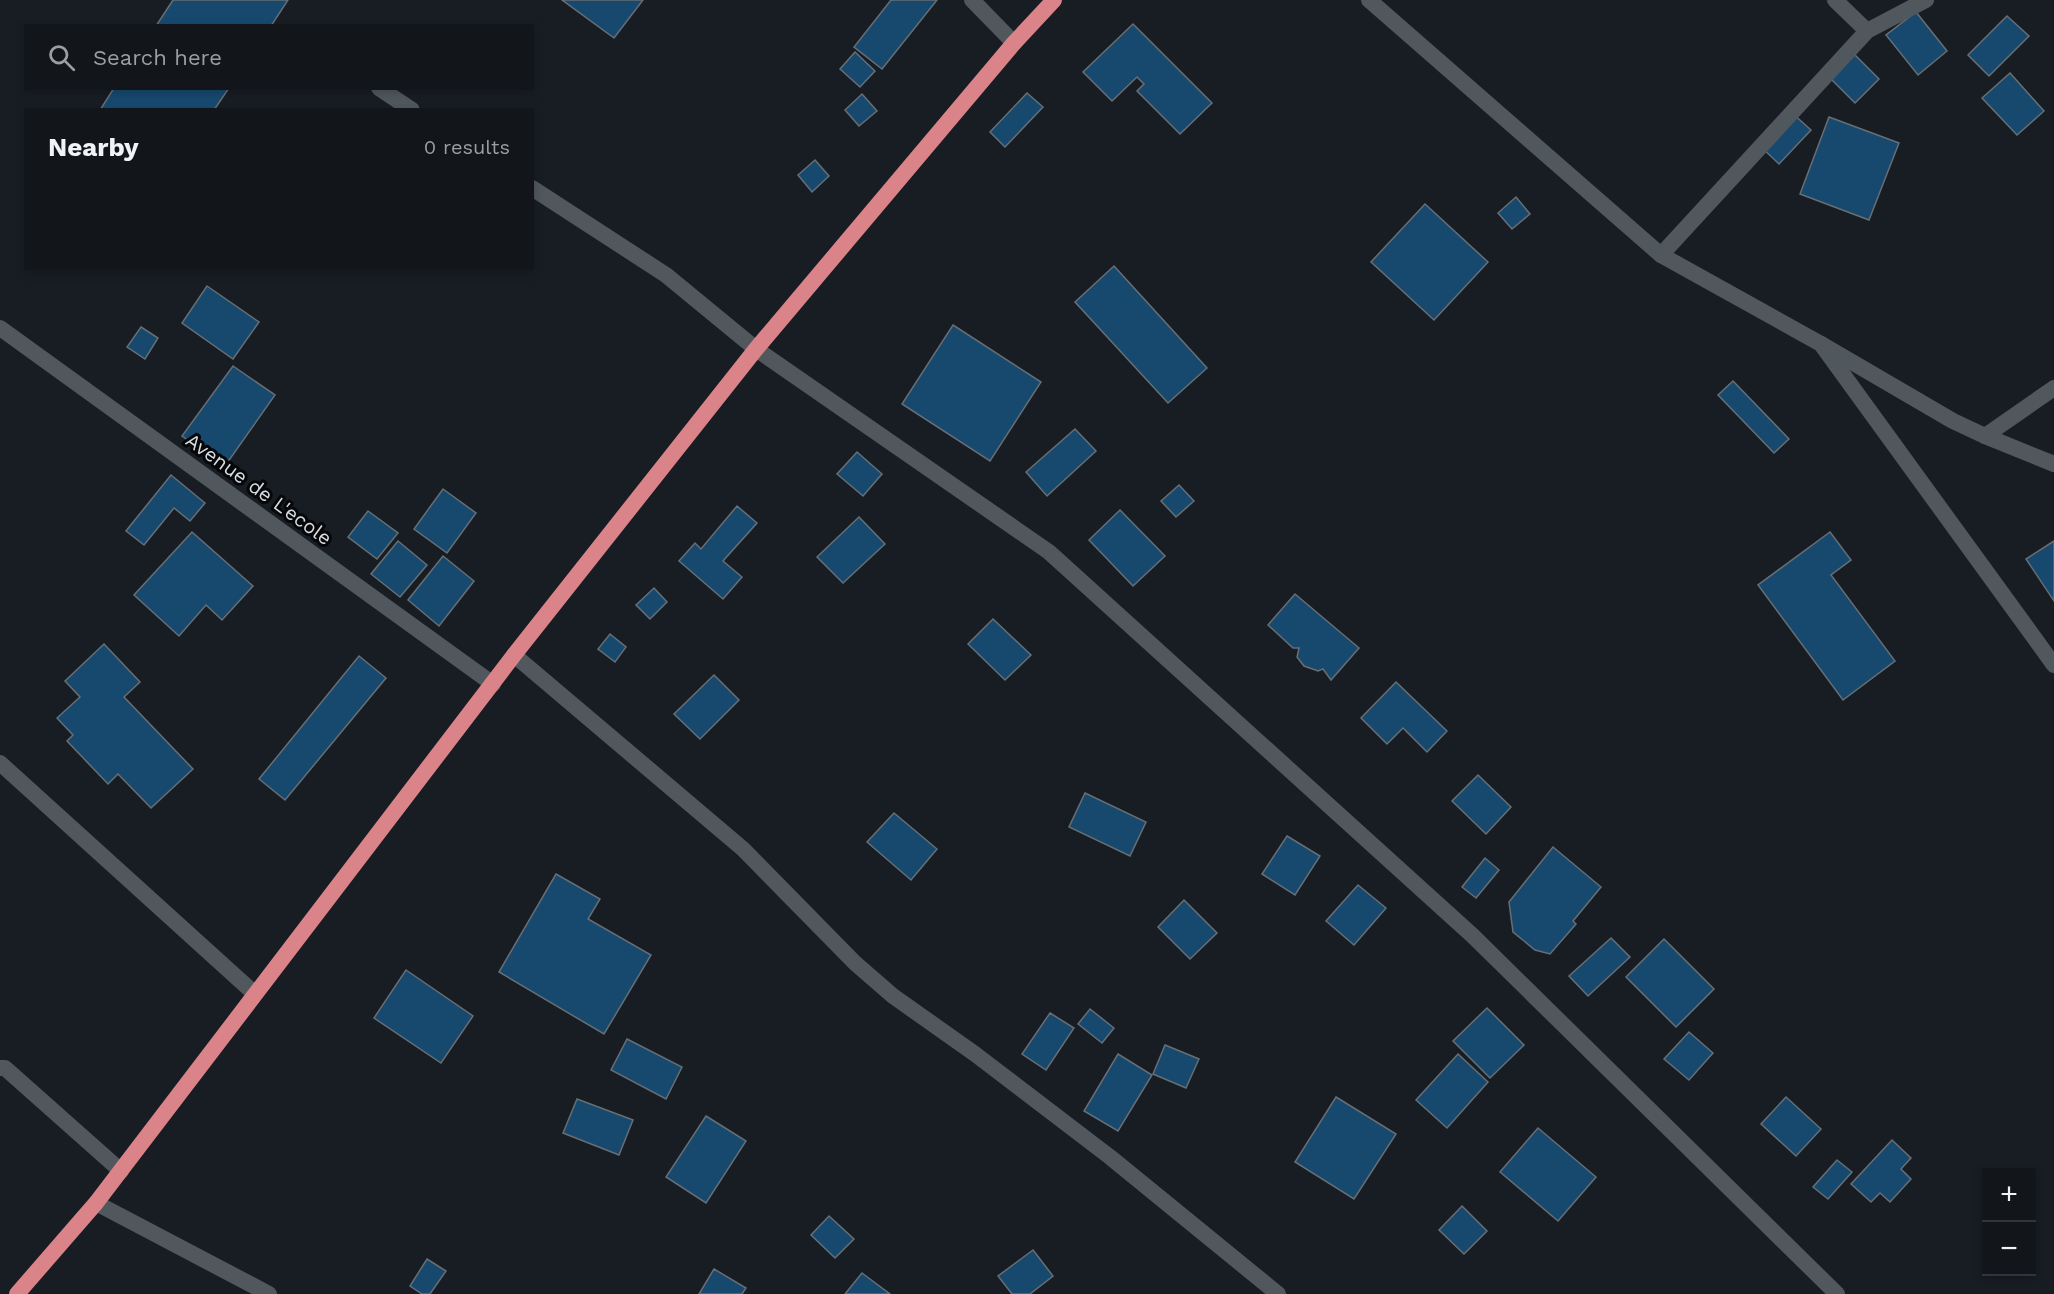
<!DOCTYPE html>
<meta charset="utf-8">
<style>
body{margin:0;font-family:"Work Sans",sans-serif;background:#1b1f23;color:#f1f3f6}
.controls{position:absolute;right:18px;bottom:18px;display:grid;overflow:hidden;border-radius:0px;box-shadow:0 3px 9px #0003}
.controls button{width:54px;height:54px;display:grid;place-items:center;padding:0;border:0;border-bottom:2px solid #313539;background:#12161a;color:#f1f3f6;font:30px sans-serif}
.list{margin:0;padding:0;list-style:none}
h2{display:flex;justify-content:space-between;align-items:center;height:78px;margin:0;padding:0 24px;font-size:26px}
h2 small{font-size:20px;font-weight:400;color:#9c9fa2}
.icon{flex:none;width:33px;height:33px;fill:none;stroke:currentColor;stroke-width:2;stroke-linecap:round;stroke-linejoin:round}
.map{position:relative;flex:none;width:2054px;height:1294px;overflow:hidden}
.search{position:absolute;background:#12161a;box-shadow:0 3px 9px #0003;left:24px;top:24px;width:510px;height:66px;display:flex;align-items:center;gap:15px;box-sizing:border-box;padding:0 21px;border-radius:0px;color:#9c9fa2;font-size:22px}
.panel{position:absolute;background:#12161a;box-shadow:0 3px 9px #0003;left:24px;top:108px;width:510px;height:162px;border-radius:0px}
.map>svg:first-child{display:block}
.building{fill:#17496f;stroke:#676e74;stroke-width:1.5}
.lines{fill:none;stroke-linecap:round;stroke-linejoin:round}
.service{stroke:#50575d;stroke-width:16}
.minor{stroke:#50575d;stroke-width:16}
.trunk{stroke:#da8489;stroke-width:16}
.labels{text-anchor:middle;stroke-width:6;stroke-linejoin:round;paint-order:stroke}
.street-label{font-size:20px;fill:#d9dde1;stroke:#050709}
</style>
<div class="map">
<svg width="2054" height="1294" viewBox="0 0 2054 1294">
<rect width="100%" height="100%" fill="#181d23"/>
<g class="building">
<path d="M173,0H288L271,26H156Z"/>
<path d="M562,0H643L614,38Z"/>
<path d="M891,0H937L882,69L854,47Z"/>
<path d="M1916,12L1947,51L1918,75L1886,35Z"/>
<path d="M2007,16L2029,36L1989,76L1968,55Z"/>
<path d="M1133,24L1212,103L1180,134L1137,91L1144,84L1137,77L1112,101L1083,72Z"/>
<path d="M1848,48L1879,79L1855,103L1824,72Z"/>
<path d="M855,52L875,71L860,87L840,69Z"/>
<path d="M2010,73L2044,111L2017,135L1982,98Z"/>
<path d="M114,88H229L214,110H100Z"/>
<path d="M1027,93L1043,107L1005,147L990,132Z"/>
<path d="M862,94L877,111L859,126L845,110Z"/>
<path d="M1791,112L1811,130L1779,164L1759,145Z"/>
<path d="M1829,117L1899,143L1869,220L1800,194Z"/>
<path d="M815,160L829,176L812,192L798,175Z"/>
<path d="M1516,197L1530,214L1512,229L1498,213Z"/>
<path d="M1425,204L1488,262L1434,320L1371,262Z"/>
<path d="M1114,266L1207,368L1168,403L1075,302Z"/>
<path d="M207,286L259,322L233,359L182,323Z"/>
<path d="M953,325L1041,382L990,461L902,404Z"/>
<path d="M141,327L158,338L145,359L127,347Z"/>
<path d="M233,366L275,395L225,466L182,436Z"/>
<path d="M1733,381L1789,439L1774,453L1718,395Z"/>
<path d="M1075,429L1096,451L1047,496L1026,472Z"/>
<path d="M857,452L882,474L863,496L837,474Z"/>
<path d="M171,475L205,503L190,521L174,508L144,545L126,531Z"/>
<path d="M1179,485L1194,501L1176,517L1161,501Z"/>
<path d="M443,489L476,513L447,553L414,529Z"/>
<path d="M737,506L757,523L723,561L742,577L723,599L679,561L695,543L701,549Z"/>
<path d="M1120,510L1165,556L1133,586L1089,540Z"/>
<path d="M368,511L398,533L377,559L348,537Z"/>
<path d="M859,517L885,544L843,583L817,557Z"/>
<path d="M192,532L253,586L222,620L206,605L179,636L134,595Z"/>
<path d="M1830,532L1851,560L1831,575L1895,661L1843,700L1758,585Z"/>
<path d="M398,541L427,565L400,597L371,574Z"/>
<path d="M2054,541V601L2026,559Z"/>
<path d="M443,556L474,581L439,626L408,600Z"/>
<path d="M654,588L667,602L650,619L636,605Z"/>
<path d="M1295,594L1359,648L1331,680L1323,669L1318,671L1304,666L1297,657L1299,648H1293L1268,625Z"/>
<path d="M993,619L1031,655L1005,680L968,644Z"/>
<path d="M610,634L626,647L615,662L598,649Z"/>
<path d="M104,644L140,682L124,697L193,769L151,808L118,774L108,784L67,741L73,735L57,718L80,697L65,681Z"/>
<path d="M359,656L386,678L285,800L259,779Z"/>
<path d="M714,675L739,700L700,739L674,714Z"/>
<path d="M1396,682L1447,731L1427,752L1403,728L1387,744L1361,718Z"/>
<path d="M1478,775L1511,807L1486,834L1452,801Z"/>
<path d="M1085,793L1146,822L1130,856L1069,827Z"/>
<path d="M894,813L937,849L911,880L867,842Z"/>
<path d="M1287,836L1320,856L1295,895L1262,874Z"/>
<path d="M1553,847L1601,887L1573,921L1576,924L1550,954L1535,950L1513,932L1509,902Z"/>
<path d="M1485,858L1499,870L1476,898L1462,887Z"/>
<path d="M556,874L600,899L588,919L651,955L604,1034L499,972Z"/>
<path d="M1358,885L1386,908L1354,945L1326,921Z"/>
<path d="M1184,900L1217,933L1190,959L1158,927Z"/>
<path d="M1611,938L1630,957L1588,996L1569,976Z"/>
<path d="M1664,939L1714,989L1676,1027L1626,977Z"/>
<path d="M406,970L473,1016L441,1063L374,1018Z"/>
<path d="M1487,1008L1524,1045L1490,1078L1453,1041Z"/>
<path d="M1090,1009L1114,1028L1102,1043L1078,1024Z"/>
<path d="M1050,1013L1074,1028L1046,1070L1022,1054Z"/>
<path d="M1689,1032L1713,1053L1689,1080L1664,1059Z"/>
<path d="M627,1039L682,1067L666,1099L611,1070Z"/>
<path d="M1165,1045L1199,1059L1186,1088L1153,1074Z"/>
<path d="M1118,1054L1152,1075L1118,1131L1084,1111Z"/>
<path d="M1458,1054L1488,1082L1447,1128L1416,1100Z"/>
<path d="M1336,1097L1396,1134L1354,1199L1295,1162Z"/>
<path d="M1786,1097L1821,1129L1796,1156L1761,1124Z"/>
<path d="M577,1099L633,1120L619,1155L563,1133Z"/>
<path d="M706,1116L746,1141L706,1203L666,1177Z"/>
<path d="M1538,1128L1596,1177L1558,1221L1500,1172Z"/>
<path d="M1892,1140L1911,1158L1901,1169L1911,1179L1890,1202L1880,1193L1871,1202L1851,1184Z"/>
<path d="M1837,1160L1852,1172L1828,1199L1813,1187Z"/>
<path d="M1462,1206L1487,1231L1464,1254L1439,1230Z"/>
<path d="M829,1216L854,1239L835,1258L811,1235Z"/>
<path d="M1033,1250L1053,1276L1030,1294H1012L998,1276Z"/>
<path d="M427,1259L446,1271L430,1294H422L410,1286Z"/>
<path d="M714,1269L746,1288L742,1294H699Z"/>
<path d="M862,1273L890,1294H845Z"/>
</g>
<g class="lines">
<g class="service">
<path d="M379,88L412,110"/>
<path d="M532,188L666,275L756,349"/>
<path d="M1661,255L1867,31L1926,0"/>
<path d="M1821,344L1953,421L1985,436L2054,388"/>
<path d="M1985,436L2054,464"/>
<path d="M0,1068H5L121,1171"/>
</g>
<g class="minor">
<path d="M972,0L1014,43"/>
<path d="M1369,0L1661,255L1821,344L2054,665"/>
<path d="M1835,0L1867,31"/>
<path d="M0,328L493,684"/>
<path d="M756,349L1049,552L1473,936L1837,1294"/>
<path d="M514,655L743,849L855,963L893,996L975,1054L1110,1157L1278,1294"/>
<path d="M0,763L255,994"/>
<path d="M96,1203L269,1294"/>
</g>
<path class="trunk" d="M17,1294L96,1203L514,655L756,349L1014,43L1054,0"/>
</g>
<g class="labels">
<g class="street-label">
<text transform="translate(259 489) rotate(36)" y="7">Avenue de L'ecole</text>
</g>
</g>
</svg>
<div class="controls">
<button>+</button>
<button>−</button>
</div>
<div class="search"><svg class="icon" aria-label="search" viewBox="0 0 24 24"><circle cx="10" cy="10" r="6"/><path d="M15 15l6 6"/></svg>Search here</div>
<section class="panel">
<h2>Nearby<small>0 results</small></h2>
<ul class="list">
</ul>
</section>
</div>
